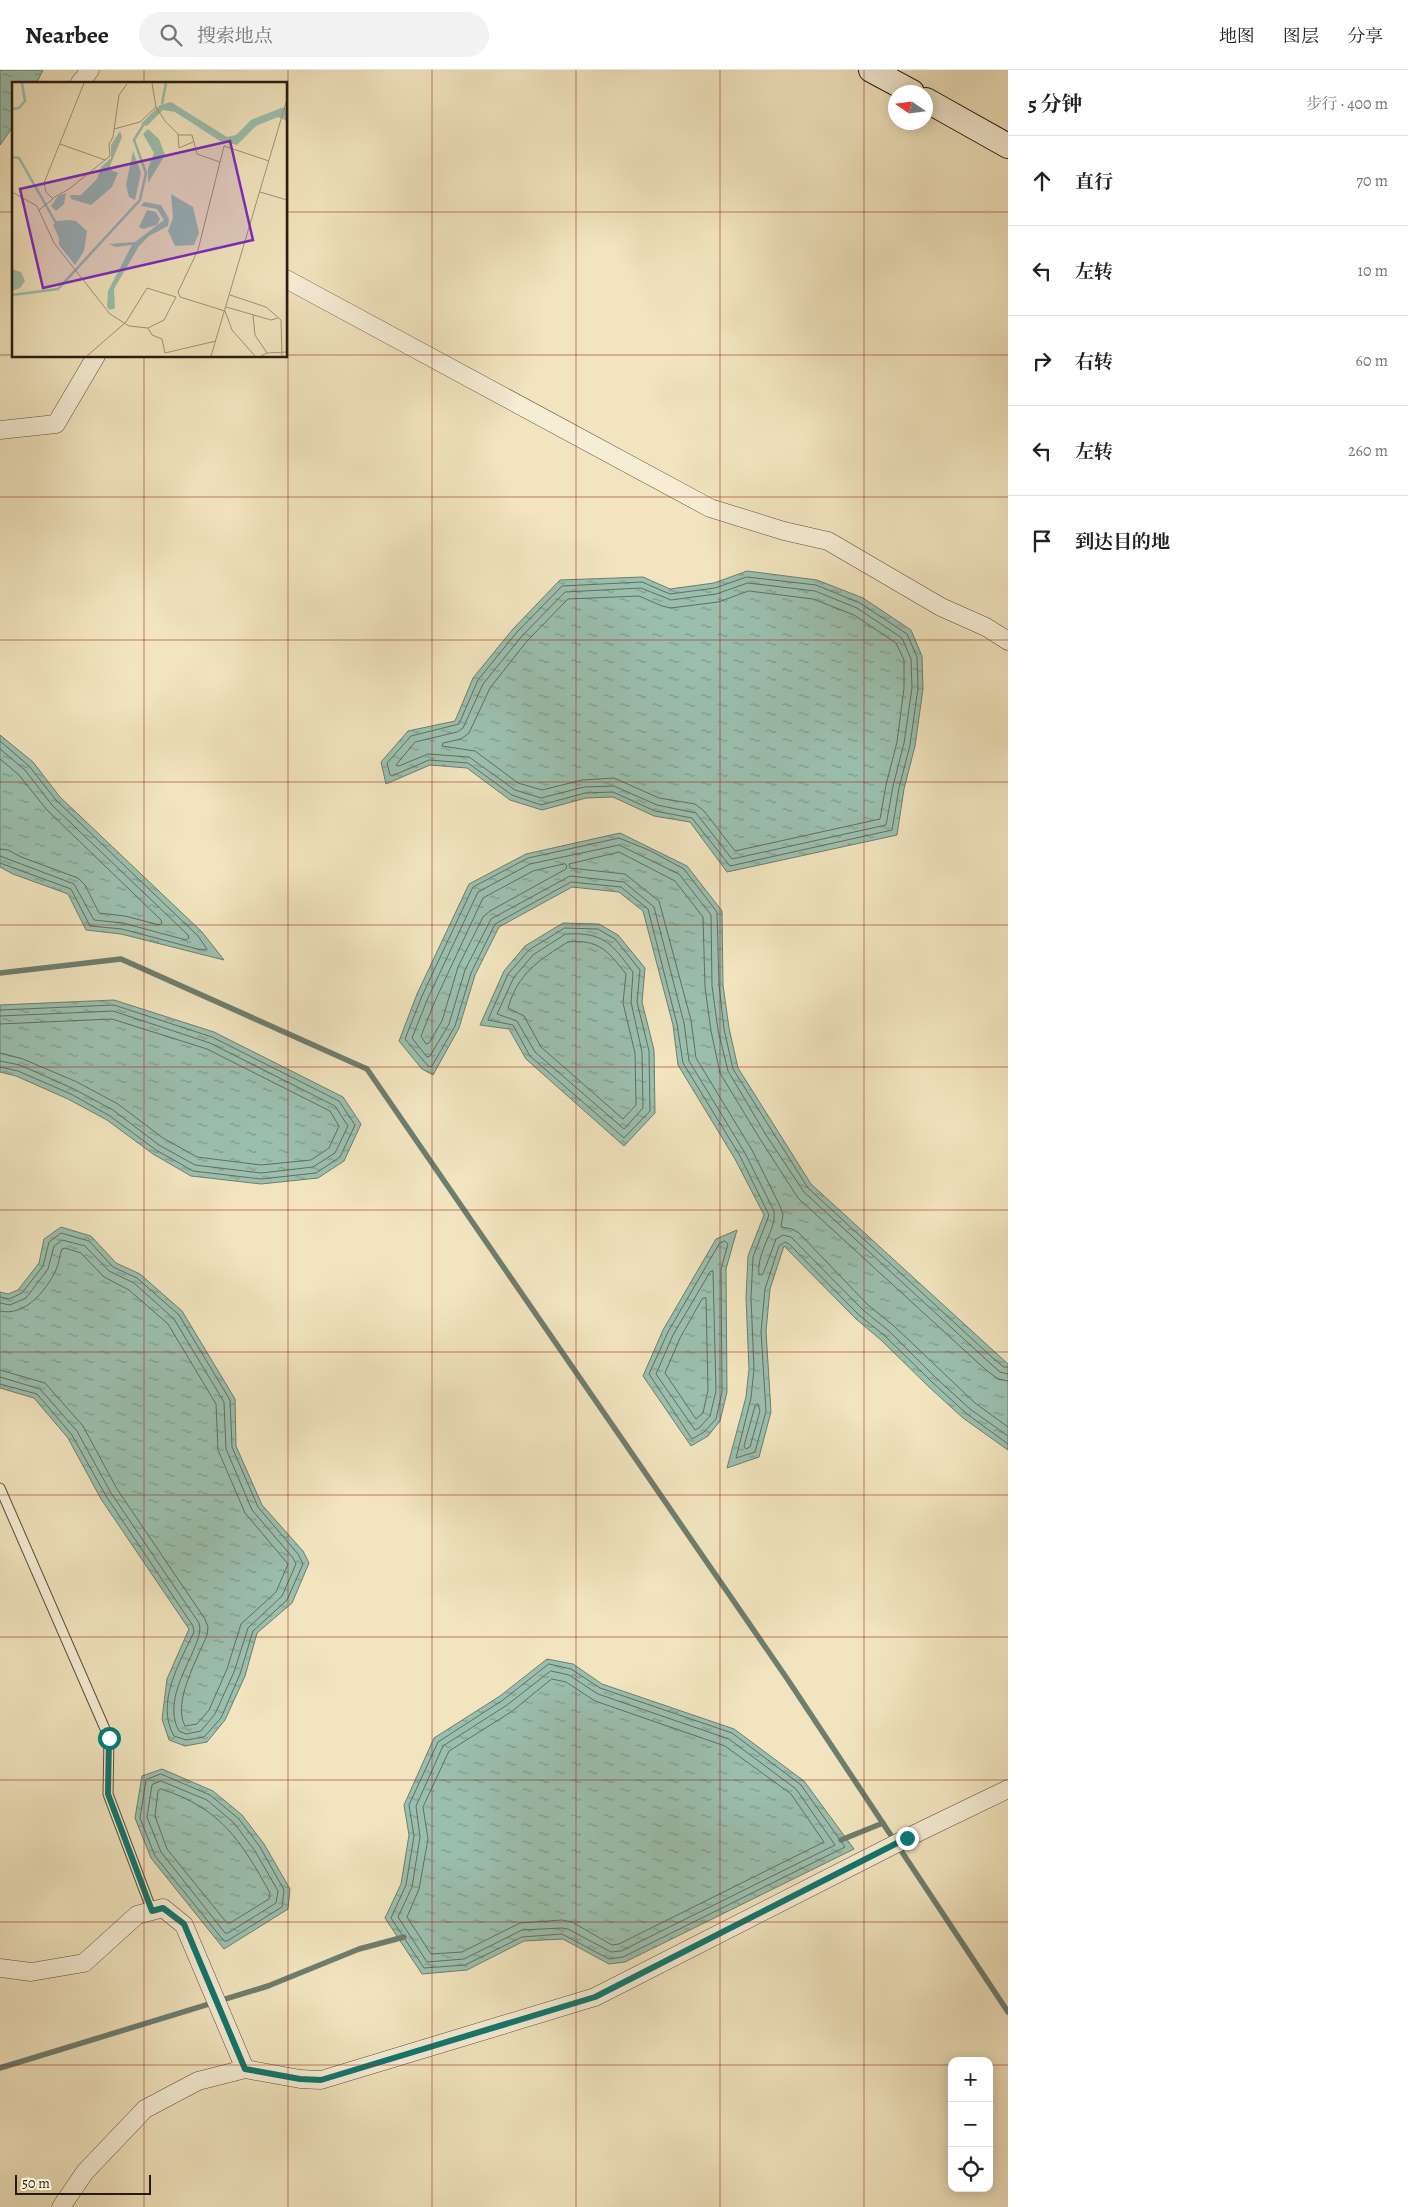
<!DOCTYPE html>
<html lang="zh">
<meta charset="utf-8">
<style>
body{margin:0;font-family:Alegreya,"Noto Serif SC",serif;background:#f2f2f2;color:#222}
.controls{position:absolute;right:15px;bottom:15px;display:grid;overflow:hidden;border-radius:10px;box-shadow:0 2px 12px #0003}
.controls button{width:45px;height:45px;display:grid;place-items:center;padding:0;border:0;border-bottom:1px solid #e0e0e0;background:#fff;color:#222;font:25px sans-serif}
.compass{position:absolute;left:888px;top:15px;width:45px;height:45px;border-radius:50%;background:#fff;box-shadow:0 2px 12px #0003;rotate:283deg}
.scale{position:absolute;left:15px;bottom:12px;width:136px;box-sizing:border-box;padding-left:5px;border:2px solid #281c11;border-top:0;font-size:14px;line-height:18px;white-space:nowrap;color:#281c11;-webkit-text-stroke:4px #f6edd5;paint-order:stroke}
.stop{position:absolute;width:15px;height:15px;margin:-11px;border:4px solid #0f766e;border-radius:50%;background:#fff}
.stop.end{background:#0f766e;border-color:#fff;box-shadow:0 1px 5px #0008}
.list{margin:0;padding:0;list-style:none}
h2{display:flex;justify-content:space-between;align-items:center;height:65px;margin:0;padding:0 20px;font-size:21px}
h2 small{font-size:16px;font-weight:400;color:#767676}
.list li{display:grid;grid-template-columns:32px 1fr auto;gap:15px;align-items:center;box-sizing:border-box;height:90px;padding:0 20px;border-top:1px solid #e0e0e0}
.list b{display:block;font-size:19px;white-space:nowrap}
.list em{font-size:16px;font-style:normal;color:#767676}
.icon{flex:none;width:28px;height:28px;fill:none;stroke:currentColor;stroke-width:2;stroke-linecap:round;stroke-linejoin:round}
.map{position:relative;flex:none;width:1008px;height:2137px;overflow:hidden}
header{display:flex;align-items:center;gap:30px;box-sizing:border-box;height:70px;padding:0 25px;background:#fff;border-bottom:1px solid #e0e0e0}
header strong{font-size:24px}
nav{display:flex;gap:28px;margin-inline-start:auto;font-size:18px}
.search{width:350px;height:45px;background:#f2f2f2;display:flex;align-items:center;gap:12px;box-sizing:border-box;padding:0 18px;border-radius:28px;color:#767676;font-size:19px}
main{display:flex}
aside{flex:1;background:#fff}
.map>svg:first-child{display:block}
.water{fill:url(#water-ripples);stroke:#6d7e6f}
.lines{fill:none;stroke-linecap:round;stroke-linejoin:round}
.shore{stroke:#626e60;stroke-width:1}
.stream{stroke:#6d7e6f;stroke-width:5.5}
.lane-casing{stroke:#5a4e3c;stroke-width:11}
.street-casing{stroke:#5a4e3c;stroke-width:19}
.secondary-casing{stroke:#281c11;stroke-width:26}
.lane{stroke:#f6edd5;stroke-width:9}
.street{stroke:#f6edd5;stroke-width:18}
.secondary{stroke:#f6edd5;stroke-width:24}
.route{stroke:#0f766e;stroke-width:6}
.grid{fill:none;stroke:#8f2418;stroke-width:1;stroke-opacity:0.55}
.inset-river{fill:none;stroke:#9bbfae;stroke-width:2.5}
.inset-road{fill:none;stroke:#a19479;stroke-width:1}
.view{fill:#7b2cbf;fill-opacity:0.15;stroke:#7b2cbf;stroke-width:2.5}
.inset-edge{fill:none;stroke:#281c11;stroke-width:2.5}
</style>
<header>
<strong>Nearbee</strong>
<div class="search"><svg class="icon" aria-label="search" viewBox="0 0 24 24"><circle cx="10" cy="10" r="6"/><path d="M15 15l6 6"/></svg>搜索地点</div>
<nav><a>地图</a><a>图层</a><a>分享</a></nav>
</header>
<main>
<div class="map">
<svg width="1008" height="2137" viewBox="0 0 1008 2137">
<defs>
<pattern id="water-ripples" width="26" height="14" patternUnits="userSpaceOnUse" patternTransform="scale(1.25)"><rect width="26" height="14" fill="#9bbfae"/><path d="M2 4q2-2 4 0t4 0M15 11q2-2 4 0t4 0" fill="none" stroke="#7e9a8c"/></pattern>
</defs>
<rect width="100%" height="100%" fill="#f1e4be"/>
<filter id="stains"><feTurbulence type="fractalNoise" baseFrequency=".004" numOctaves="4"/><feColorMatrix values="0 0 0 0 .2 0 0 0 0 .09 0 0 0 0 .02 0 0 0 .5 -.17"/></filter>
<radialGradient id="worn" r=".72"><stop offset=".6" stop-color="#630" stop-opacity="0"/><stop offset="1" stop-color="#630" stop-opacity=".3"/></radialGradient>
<g class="water">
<path d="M0,0H43L36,14H14V55L0,75Z"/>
<path d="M747,501L817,510L863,528L911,560L922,586L923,619L915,676L904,719L897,765L727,802L690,752L654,746L613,727L586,728L542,740L510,730L467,698L430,695L386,714L381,692L408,661L455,651L473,608L513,559L560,510L643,507L670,519L714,513Z"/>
<path d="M0,665L33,692L60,727L202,862L224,890L121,864L86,860L68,824L13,804L0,797Z"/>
<path d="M620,763L687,796L722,841L723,915L729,958L738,998L811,1114L1008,1294V1380L963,1348L928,1316L881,1270L856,1249L784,1176L770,1219L766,1261L771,1342L759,1387L727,1398L746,1327L749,1299L746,1228L748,1186L764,1145L735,1089L678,995L673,955L643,841L619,822L572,817L499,857L475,905L459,958L433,1005L422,999L399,971L417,924L469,814L526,784Z"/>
<path d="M563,853L599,854L618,865L645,898L642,932L654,980L655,1043L624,1076L526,989L509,959L480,955L504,901L525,876Z"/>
<path d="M114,930L214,962L343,1027L361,1054L344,1091L318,1108L261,1114L191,1106L153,1084L107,1050L68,1029L16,1006L0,1002V935Z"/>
<path d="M61,1157L91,1166L116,1193L140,1204L182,1241L235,1329L236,1376L262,1435L303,1481L309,1493L292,1533L257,1563L245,1606L225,1650L207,1672L185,1676L169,1670L162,1649L167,1609L189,1559L101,1429L68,1368L34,1328L0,1318V1222L8,1224L18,1220L39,1193L44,1169Z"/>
<path d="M737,1160L726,1199L727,1322L720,1351L708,1366L691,1376L643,1306L663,1260L716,1169Z"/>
<path d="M547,1589L573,1594L602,1614L734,1659L804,1711L854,1779L625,1892L609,1894L563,1869L524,1871L467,1900L422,1904L385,1848L401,1814L409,1765L404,1735L434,1668L500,1626Z"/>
<path d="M162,1699L213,1721L242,1745L264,1774L290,1819L288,1839L224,1879L151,1788L135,1748L142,1706Z"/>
</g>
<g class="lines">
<g class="shore">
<path d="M747,507L816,515L860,533L907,564L917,587L918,618L910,675L899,718L892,760L730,796L692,748L655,741L613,722L585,723L541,735L512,725L468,693L429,690L392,706L390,705L387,693L411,666L459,654L478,610L517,562L562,516L642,512L670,524L715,518Z"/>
<path d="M748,513L815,521L857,538L902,568L911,589L912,618L904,673L893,716L886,755L732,789L696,743L657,735L614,716L584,717L541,728L515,720L469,687L428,684L399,696L396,695L415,672L457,662L463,658L483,614L522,566L565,522L641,518L671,530L716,524Z"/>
<path d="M749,521L813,529L854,545L896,573L904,590V618L897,672L886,715L880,749L735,781L704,741L695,734L659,728L614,708L582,710L542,720L518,713L475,681L442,676L443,673L461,669L469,663L490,618L527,571L568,529L639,526L662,536L671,538L718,532Z"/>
<path d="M0,671L29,696L56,730L198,866L207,879L201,880L122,859L90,856L71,819L0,793"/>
<path d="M0,679L25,700L52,735L188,865L189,868L186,870L123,853L94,850L74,814L0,786"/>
<path d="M0,689L19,705L47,740L161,850L162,853L159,855L125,846L99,843L85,815L78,808L21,787L8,780L0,779"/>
<path d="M565,794L567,796L566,799L490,841L483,847L458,897L442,951L429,973L426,974L421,966L435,931L483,828L533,801Z"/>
<path d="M565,858L598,859L615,869L640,900L637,932L649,981L650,1041L624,1068L530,986L513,955L488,950L508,904L529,880Z"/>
<path d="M566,864C604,862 611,873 633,902L631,932L642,982L643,1038L624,1059L535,982L517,951L497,944L514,907L533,885Z"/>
<path d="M568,872C599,869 608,881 626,904L623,933L635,983L636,1035L623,1049L541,977L524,946L508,938C518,903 539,890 568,872Z"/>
<path d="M0,940L114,935L212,967L339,1031L355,1055L340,1087L316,1103L261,1109L193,1101L156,1080L110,1046L71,1024L18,1001L0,997"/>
<path d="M0,946L113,941L210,973L335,1036L348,1056L335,1083L313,1097L261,1103L195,1095L159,1075L113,1040L74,1019L20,995L0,991"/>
<path d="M0,954L112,949L207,979L330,1041L339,1056L329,1078L311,1090L261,1095L197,1087L163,1068L118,1034L77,1012L23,989L0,983"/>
<path d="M725,1171L728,1174L721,1199L722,1322L716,1349L704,1362L692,1369L649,1304L668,1262L719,1174Z"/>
<path d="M713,1201L716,1321L710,1346L700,1357L695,1360L656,1304L673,1265L710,1202Z"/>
<path d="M0,1227L9,1229L22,1223L43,1196L49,1172L61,1163L89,1171L113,1197L137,1208L179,1245L230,1330L232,1377L258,1437L298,1484L303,1494L287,1530L253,1561L240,1604L221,1648L204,1667L186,1670L174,1666C155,1633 180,1592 194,1562L193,1556L106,1426L72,1365L37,1324L0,1314"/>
<path d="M706,1228L708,1320L703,1343L696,1349L665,1303L680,1268L702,1229Z"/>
<path d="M0,1233L10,1235L26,1228L48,1199L54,1176L62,1170L85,1176L109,1201L134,1213L174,1249L224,1332L226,1379L252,1440L293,1488L296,1494L282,1526L248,1558L234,1602L215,1644L201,1661L186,1664L179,1661C158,1624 207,1574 199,1553L111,1423L77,1361L40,1319L0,1307"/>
<path d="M0,1241C24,1247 45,1222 55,1202C59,1195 59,1186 62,1179L65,1178L81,1183L104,1207L129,1220L168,1254L216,1334L218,1380L245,1443L288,1494L276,1522L241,1554L227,1599L209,1640L197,1654L185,1656C172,1632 198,1588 207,1565L208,1557L205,1549L117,1419L83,1356L45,1313L0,1300"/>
<path d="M1008,1297H1004L995,1290L808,1118L772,1061L733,999L724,959L719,915L717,842L684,799L651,781L619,768L528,788L473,817L422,926L405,969L429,997L432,996L455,956L471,903L495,854L571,812L621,817L648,839L677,954L683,993L740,1086L769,1145L753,1187L751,1228L754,1299L751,1328L736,1388L755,1382L766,1341L761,1262L765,1219L779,1176L785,1172L789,1174L859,1245L885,1266L932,1312L967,1344L1008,1374"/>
<path d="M1008,1304L1000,1302L991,1294L804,1122L766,1065L728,1001L718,960L712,916L711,845L679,804L619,775L530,794L478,822L428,928L412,968L427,987L430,986L449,954L465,900L491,849L570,806L624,812L654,837L684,953L689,991L745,1083L774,1141C777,1160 756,1181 759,1205L763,1204L776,1169L783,1165L791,1167L863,1240L889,1261L936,1308L970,1339L1008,1366"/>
<path d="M1008,1311L998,1309L986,1300L798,1128L760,1069L720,1003L711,961L705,917L703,847L675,811L619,782L569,794L570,798L625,804L659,831L691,950L696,988L752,1080L780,1136L783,1145L781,1157L792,1159L799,1163L868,1235L894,1256L975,1333L1008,1357"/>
<path d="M758,1334L760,1341L750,1377L746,1379L744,1376L755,1336Z"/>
<path d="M549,1594L571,1599L600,1618L732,1663L801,1715L845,1777L623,1887L609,1889L562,1864L522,1867L465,1895L424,1898L391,1848L406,1815L414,1766L409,1735L438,1672L503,1630Z"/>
<path d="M551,1601L569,1605L598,1624L729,1669L796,1719L835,1775L621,1881L611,1882L568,1859L562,1858L522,1860L464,1889L427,1892L398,1847L412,1817L420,1767L416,1736L443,1676L507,1635Z"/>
<path d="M552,1609L566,1612L595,1631L725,1676L791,1724L824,1772L619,1874L612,1875L572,1852L562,1850L520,1853L462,1882L431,1884L407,1847L419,1819L428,1769L423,1737L449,1681L511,1642Z"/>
<path d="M161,1704L210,1725L239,1749L260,1777L284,1820L282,1837L227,1871H224L155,1786L140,1748L146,1710Z"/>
<path d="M161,1711L207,1730L234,1753L255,1781L278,1821L276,1833L228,1863H225L161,1782L147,1747L152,1715Z"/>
<path d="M161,1719C221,1738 241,1771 270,1823L269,1829L230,1853H227L167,1779L155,1746L158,1721Z"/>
</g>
<g class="stream">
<path d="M0,903L121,889L367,999L788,1610L1008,1942"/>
<path d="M841,1770L883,1753"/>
<path d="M0,1998L268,1916L359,1879L404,1867"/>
</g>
<defs>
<path id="lane" d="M0,1418L109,1668L108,1724L152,1841"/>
<g id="street">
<path d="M79,14L90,0"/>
<path d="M286,209L710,438L784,461L828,471L941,537L986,557L1008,571"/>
<path d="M0,360L56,354L96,286"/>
<path d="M0,1898L31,1902L84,1893L137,1845L163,1838L184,1855L245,1999"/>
<path d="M61,2137L85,2102L145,2039L198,2011L245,1999L300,2009L321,2010L595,1927L921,1761L1008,1719"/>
</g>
<g id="secondary">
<path d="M871,0L912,22"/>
<path d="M926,30L1008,76"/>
</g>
</defs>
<use href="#lane" class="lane-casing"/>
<use href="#street" class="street-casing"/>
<use href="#secondary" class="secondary-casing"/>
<use href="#lane" class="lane"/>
<use href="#street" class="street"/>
<use href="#secondary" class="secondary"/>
</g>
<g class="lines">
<path class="route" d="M109,1668L108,1724L152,1841L163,1838L184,1854L245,1999L300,2009L321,2010L595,1927L907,1768"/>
</g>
<path class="grid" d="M144,0V14M288,0V2137M432,0V2137M576,0V2137M720,0V2137M864,0V2137M0,142H14M286,142H1008M0,285H14M286,285H1008M144,286V2137M0,427H1008M0,570H1008M0,712H1008M0,855H1008M0,997H1008M0,1140H1008M0,1282H1008M0,1425H1008M0,1567H1008M0,1710H1008M0,1852H1008M0,1995H952M989,1995H1008"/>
<g transform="translate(12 12)">
<rect width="275" height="275" fill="#f1e4be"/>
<path d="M159,20L215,55L224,53L239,38L269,26L275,25V39L266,35L244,44L225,63L208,59L163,30L151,28L135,44L129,42L148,23ZM136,47L147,57L153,73L136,101V87L142,71L131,52ZM108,49L110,55L98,84L99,88L106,91L100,105L79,123L59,117L58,113H69L85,97L89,85L99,76V63ZM121,69L129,91L123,118L117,115L114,103ZM54,111L52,122L44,129L39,124L46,114ZM159,112L181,125L187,151L182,163L163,164L156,149L161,136ZM132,120L149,123L157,137L156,144L137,154L127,164L102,207L103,226L98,228L95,225L96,209L120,163L104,165L97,162L123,160L152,138L145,127L129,124ZM135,128L144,130L148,137L145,143L131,147L127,145ZM57,138L64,139L75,149L72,169L63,183L47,163V156L41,143L45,139ZM0,187L9,190L13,199L8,206L0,209Z" fill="#9bbfae"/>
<path class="inset-river" d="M150,22L154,1M0,27L7,26L13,19L10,1M0,75L7,76L44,141M0,213L46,207L128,118L134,91L122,58L132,42"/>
<path class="inset-road" d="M140,1L144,25L153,39L167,53H180L185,72L208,80M102,47L128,40L144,25M166,52L167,66L181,60M48,62L93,78M0,110L25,124L42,161L98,232L117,244L136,246L140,253L150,257L153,271L204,259M248,110L275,118M41,116L57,107L98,74L97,62L101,55L107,13L115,2M27,128L41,117L34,110L32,101L72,1M218,213L254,225L269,238L270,274M214,225L259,238L266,236M241,233L243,253L255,271M136,246L152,238L164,215M75,274L114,240L135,206L164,215M199,274L275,17M243,274L220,248L213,229L168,215L166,210L186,168L212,64L257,79M249,274L255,271L275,270"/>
<path class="view" d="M218,59L241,158L31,206L8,107Z"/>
<rect width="275" height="275" class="inset-edge"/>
</g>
<rect width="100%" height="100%" filter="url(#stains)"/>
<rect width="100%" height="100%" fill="url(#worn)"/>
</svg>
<div class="controls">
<button>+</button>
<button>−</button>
<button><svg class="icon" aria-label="locate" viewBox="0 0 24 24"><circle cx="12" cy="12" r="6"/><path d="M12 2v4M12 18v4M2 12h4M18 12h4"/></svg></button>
</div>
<svg class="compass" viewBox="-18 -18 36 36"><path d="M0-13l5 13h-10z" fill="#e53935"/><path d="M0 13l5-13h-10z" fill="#767676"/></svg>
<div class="scale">50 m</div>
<div class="stop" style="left:109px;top:1668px"></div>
<div class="stop end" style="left:907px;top:1768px"></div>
</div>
<aside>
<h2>5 分钟<small>步行 · 400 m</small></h2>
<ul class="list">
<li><svg class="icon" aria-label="ahead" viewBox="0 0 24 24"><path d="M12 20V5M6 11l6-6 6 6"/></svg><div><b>直行</b></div><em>70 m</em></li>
<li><svg class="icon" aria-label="left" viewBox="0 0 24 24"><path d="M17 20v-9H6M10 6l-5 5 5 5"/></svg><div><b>左转</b></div><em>10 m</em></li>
<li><svg class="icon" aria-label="right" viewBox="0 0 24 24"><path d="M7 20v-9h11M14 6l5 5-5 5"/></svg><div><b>右转</b></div><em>60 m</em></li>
<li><svg class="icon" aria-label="left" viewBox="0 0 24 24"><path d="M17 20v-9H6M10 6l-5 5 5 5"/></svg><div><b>左转</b></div><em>260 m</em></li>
<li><svg class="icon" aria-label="arrive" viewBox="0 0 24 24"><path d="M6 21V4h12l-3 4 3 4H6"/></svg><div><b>到达目的地</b></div></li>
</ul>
</aside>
</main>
